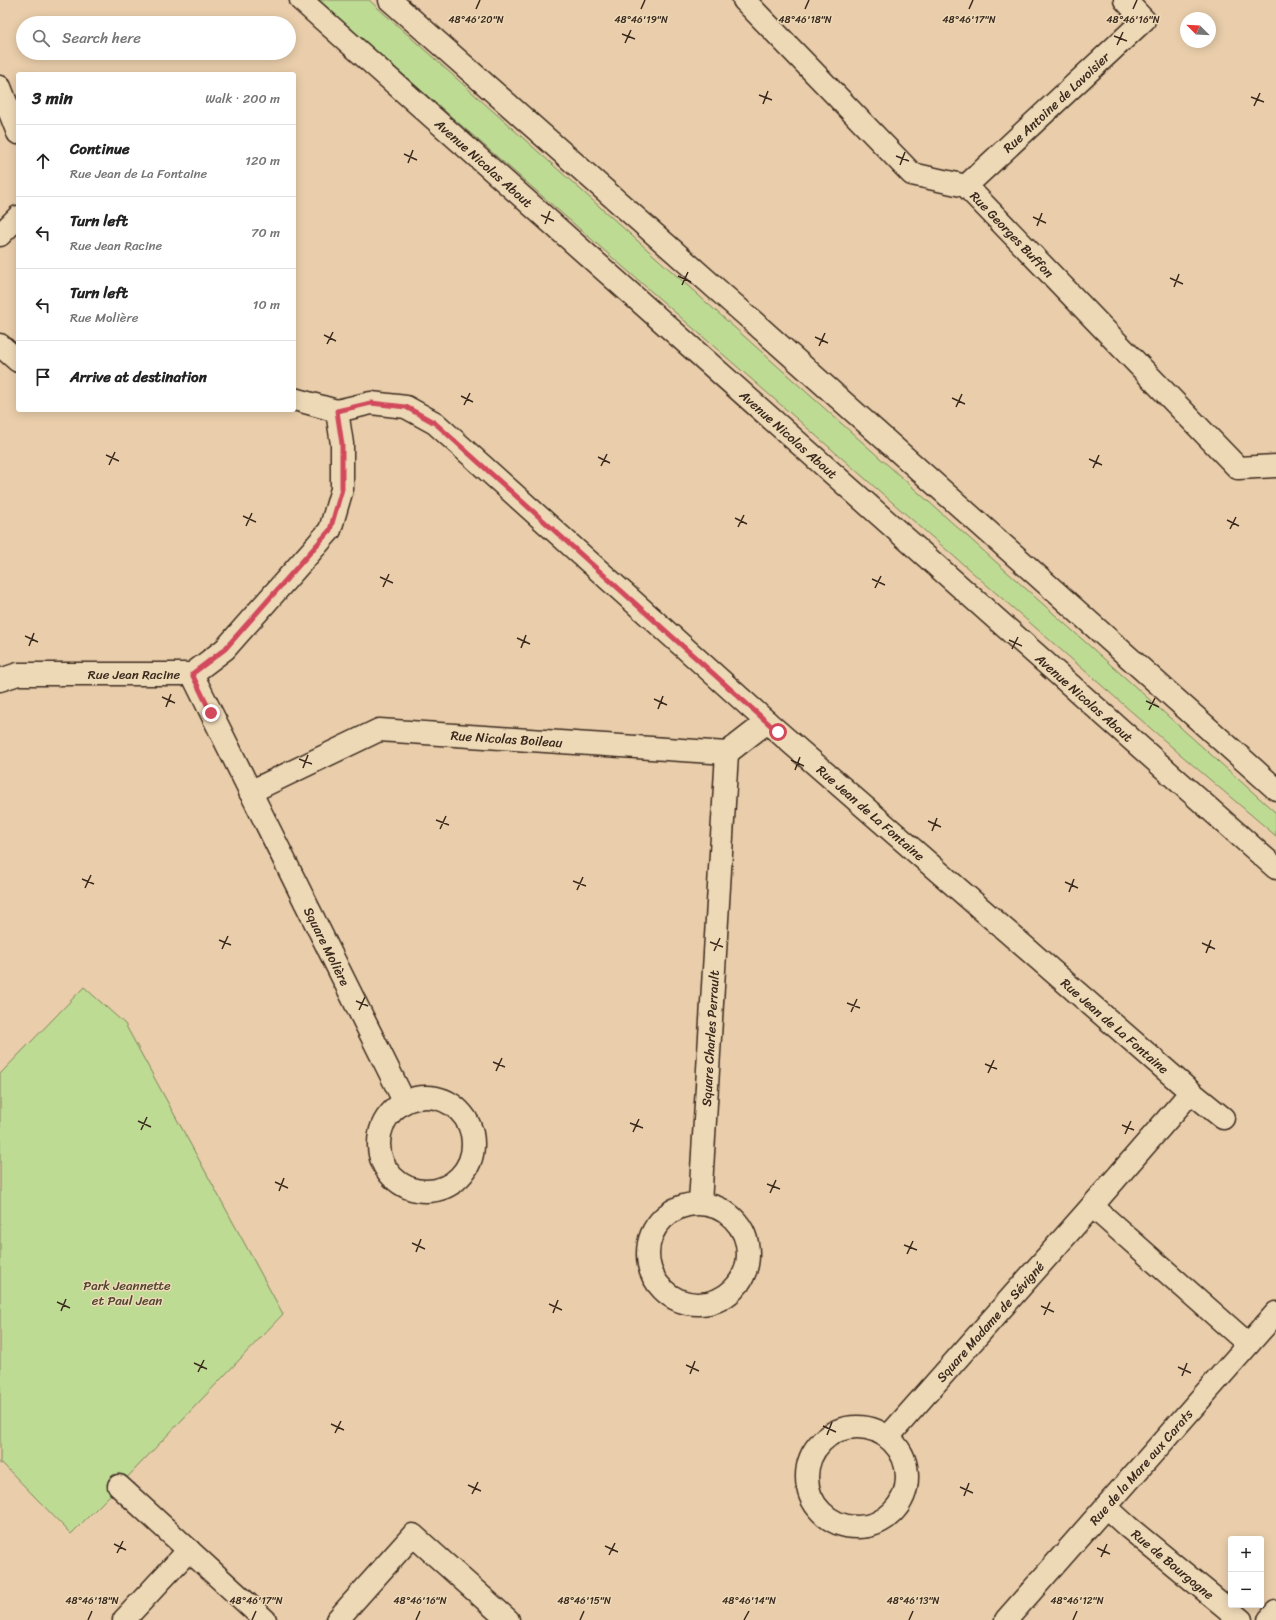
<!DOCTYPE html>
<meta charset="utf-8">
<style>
body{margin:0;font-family:Sriracha,sans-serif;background:#f6f6f6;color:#222}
.controls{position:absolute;right:12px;bottom:12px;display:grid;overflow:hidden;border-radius:4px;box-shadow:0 2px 10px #0003}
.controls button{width:36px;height:36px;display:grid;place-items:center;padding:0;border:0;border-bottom:1px solid #e0e0e0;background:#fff;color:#222;font:20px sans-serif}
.compass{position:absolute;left:1180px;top:12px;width:36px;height:36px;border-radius:50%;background:#fff;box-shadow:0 2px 10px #0003;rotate:294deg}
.stop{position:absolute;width:12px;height:12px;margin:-9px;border:3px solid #d1495b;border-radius:50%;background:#fff}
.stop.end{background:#d1495b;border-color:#fff;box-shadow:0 1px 4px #0008}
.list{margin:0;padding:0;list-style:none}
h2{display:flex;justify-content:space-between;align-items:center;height:52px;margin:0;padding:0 16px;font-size:17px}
h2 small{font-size:13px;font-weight:400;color:#767676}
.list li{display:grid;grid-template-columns:26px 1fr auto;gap:12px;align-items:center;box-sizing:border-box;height:72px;padding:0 16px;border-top:1px solid #e0e0e0}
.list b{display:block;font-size:15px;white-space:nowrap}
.list p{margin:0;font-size:13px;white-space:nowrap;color:#767676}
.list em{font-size:13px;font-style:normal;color:#767676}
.icon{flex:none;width:22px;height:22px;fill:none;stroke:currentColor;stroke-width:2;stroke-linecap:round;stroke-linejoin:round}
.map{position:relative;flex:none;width:1276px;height:1620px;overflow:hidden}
.search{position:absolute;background:#fff;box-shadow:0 2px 10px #0003;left:16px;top:16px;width:280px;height:44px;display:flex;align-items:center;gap:10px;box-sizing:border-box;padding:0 14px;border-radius:22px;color:#767676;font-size:15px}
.panel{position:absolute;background:#fff;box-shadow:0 2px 10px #0003;left:16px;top:72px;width:280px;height:340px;border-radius:4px}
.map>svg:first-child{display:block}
.green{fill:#bedb94;stroke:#7c8259}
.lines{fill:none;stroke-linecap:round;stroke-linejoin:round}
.minor-casing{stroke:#3b2a1e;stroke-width:25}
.major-casing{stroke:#3b2a1e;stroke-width:25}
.minor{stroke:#eed9b7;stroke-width:22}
.major{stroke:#eed9b7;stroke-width:22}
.route{stroke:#d1495b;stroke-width:5}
.ticks{fill:none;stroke:#3b2a1e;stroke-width:1.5}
.labels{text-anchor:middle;stroke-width:3;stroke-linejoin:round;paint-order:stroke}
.street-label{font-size:13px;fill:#3b2a1e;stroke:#eed9b7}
.park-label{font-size:13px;fill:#4f4530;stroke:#eed9b7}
.ticks-label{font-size:10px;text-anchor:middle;fill:#3b2a1e;stroke:#eed9b7;stroke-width:3;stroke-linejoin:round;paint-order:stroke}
</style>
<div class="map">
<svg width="1276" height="1620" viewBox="0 0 1276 1620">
<rect width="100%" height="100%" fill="#eaceab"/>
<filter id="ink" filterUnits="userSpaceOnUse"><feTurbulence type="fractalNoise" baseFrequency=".025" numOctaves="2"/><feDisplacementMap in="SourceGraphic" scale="8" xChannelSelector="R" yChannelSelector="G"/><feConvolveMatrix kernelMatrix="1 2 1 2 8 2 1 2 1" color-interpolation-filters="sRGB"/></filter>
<g filter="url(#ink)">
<g class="green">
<path d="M318,0H369L1276,813V836L1180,754Z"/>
<path d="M84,987L125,1024L283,1314L119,1486L71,1534L2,1463L0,1464V1074Z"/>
</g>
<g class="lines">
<defs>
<g id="minor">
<path id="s1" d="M744,0L912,174L966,186L1238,468L1276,466"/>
<path d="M0,87L18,133"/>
<path id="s2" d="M966,186L1144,20L1125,0"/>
<path d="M0,235L18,217"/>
<path d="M0,345L18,361"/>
<path id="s3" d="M337,411L371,403L406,407L435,423L767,722L1191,1092L1092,1206L1248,1344"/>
<path id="s4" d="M192,674L404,1101"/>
<path id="s5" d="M0,680L18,674H192L225,649L330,530L342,489V444L337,411L294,399"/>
<path id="s6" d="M250,792L379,730L727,753L767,722"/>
<path d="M1191,1092L1223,1118"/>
<circle cx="426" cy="1144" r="47"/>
<path id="s7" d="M700,1203L727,753"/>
<circle cx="698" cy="1254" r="50"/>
<circle cx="857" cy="1477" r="50"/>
<path id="s8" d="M888,1437L1092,1206"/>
<path d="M119,1486L265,1620"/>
<path id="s9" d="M1106,1507L1128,1527L1241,1620"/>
<path d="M124,1620L189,1550"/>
<path d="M337,1620L413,1535L508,1620"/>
<path id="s10" d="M1006,1620L1276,1313"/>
<path d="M1269,1620L1276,1612"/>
</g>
<g id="major">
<path id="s11" d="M301,0L1276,868"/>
<path d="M390,0L747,316L1276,789"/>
</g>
</defs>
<use href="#minor" class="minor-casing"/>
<use href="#major" class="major-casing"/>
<use href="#minor" class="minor"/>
<use href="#major" class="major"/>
</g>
</g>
<g class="lines" filter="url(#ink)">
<path class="route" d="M211,713L192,674L225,649L330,530L342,489V444L337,411L371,403L406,407L435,423L778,732"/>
</g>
<path class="ticks" d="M476,9L480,0M641,9L645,0M805,9L809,0M969,9L973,0M1133,9L1137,0M622,34L635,39M1114,36L1127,41M625,43L631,30M1117,45L1123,32M759,95L772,100M1251,97L1264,102M763,104L768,91M1254,106L1260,93M404,154L417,160M896,156L909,161M408,163L413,150M900,165L905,152M541,215L554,221M1033,217L1046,223M545,224L550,211M1037,226L1042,213M678,276L691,282M1170,278L1183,284M682,285L688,272M1174,287L1179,274M324,335L336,341M815,337L828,343M327,344L333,332M819,346L825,333M461,396L473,402M952,398L965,404M464,405L470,393M956,407L962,394M106,455L119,461M598,457L610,463M1089,459L1102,465M109,465L115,452M601,466L607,454M1093,468L1099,455M243,516L256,522M735,518L747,524M1227,520L1239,526M246,526L252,513M738,527L744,515M1230,529L1236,517M380,577L393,583M872,579L885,585M383,587L389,574M875,588L881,576M25,636L38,642M517,638L530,644M1009,640L1022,646M29,646L34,633M521,648L526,635M1012,649L1018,637M162,697L175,703M654,699L667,705M1146,701L1159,707M166,707L171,694M658,709L663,696M1149,710L1155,698M299,759L312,764M791,760L804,766M303,768L308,755M795,770L800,757M436,820L449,825M928,821L941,827M440,829L446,816M932,831L937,818M82,879L94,884M573,881L586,886M1065,882L1078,888M85,888L91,875M577,890L583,877M1069,892L1074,879M219,940L231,945M710,942L723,947M1202,943L1215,949M222,949L228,936M714,951L720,938M1206,953L1211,940M356,1001L368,1006M847,1003L860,1008M359,1010L365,997M851,1012L857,999M493,1062L505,1067M985,1064L997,1069M496,1071L502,1058M988,1073L994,1060M138,1121L151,1127M630,1123L643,1128M1122,1125L1134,1130M141,1130L147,1117M633,1132L639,1119M1125,1134L1131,1121M275,1182L288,1188M767,1184L780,1189M279,1191L284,1178M770,1193L776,1180M412,1243L425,1249M904,1245L917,1250M416,1252L421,1239M907,1254L913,1241M57,1302L70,1308M549,1304L562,1310M1041,1306L1054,1312M61,1311L66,1299M553,1313L558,1300M1044,1315L1050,1302M194,1363L207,1369M686,1365L699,1371M1178,1367L1191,1373M198,1372L204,1360M690,1374L695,1361M1182,1376L1187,1363M331,1424L344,1430M823,1426L836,1432M335,1433L341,1421M827,1435L832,1422M468,1485L481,1491M960,1487L973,1493M472,1494L478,1482M964,1496L969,1483M114,1544L126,1550M605,1546L618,1552M1097,1548L1110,1554M117,1553L123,1541M609,1555L615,1543M1101,1557L1107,1544M88,1620L92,1611M252,1620L256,1611M416,1620L420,1611M580,1620L584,1611M744,1620L749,1611M909,1620L913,1611M1073,1620L1077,1611"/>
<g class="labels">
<g class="street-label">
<text dy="5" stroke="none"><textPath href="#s2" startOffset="123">Rue Antoine de Lavoisier</textPath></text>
<text dy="5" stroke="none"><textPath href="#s11" startOffset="245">Avenue Nicolas About</textPath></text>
<text dy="5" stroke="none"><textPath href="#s1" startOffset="364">Rue Georges Buffon</textPath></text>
<text dy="5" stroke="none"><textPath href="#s11" startOffset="653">Avenue Nicolas About</textPath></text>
<text dy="5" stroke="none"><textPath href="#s5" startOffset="135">Rue Jean Racine</textPath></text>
<text dy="5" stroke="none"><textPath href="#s11" startOffset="1049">Avenue Nicolas About</textPath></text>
<text dy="5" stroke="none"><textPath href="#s6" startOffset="271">Rue Nicolas Boileau</textPath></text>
<text dy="5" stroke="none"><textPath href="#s3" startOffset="688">Rue Jean de La Fontaine</textPath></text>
<text dy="5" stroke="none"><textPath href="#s4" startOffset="304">Square Molière</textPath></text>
<text dy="5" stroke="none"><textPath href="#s3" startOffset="1012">Rue Jean de La Fontaine</textPath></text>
<text dy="5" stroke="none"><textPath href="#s7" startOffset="165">Square Charles Perrault</textPath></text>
<text dy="5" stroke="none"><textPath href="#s8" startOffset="154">Square Madame de Sévigné</textPath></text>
<text dy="5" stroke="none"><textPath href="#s10" startOffset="204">Rue de la Mare aux Carats</textPath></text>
<text dy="5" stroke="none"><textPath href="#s9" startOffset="88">Rue de Bourgogne</textPath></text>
</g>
<g class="park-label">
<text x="127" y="1290">Park Jeannette<tspan x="127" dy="15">et Paul Jean</tspan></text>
</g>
</g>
<g class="ticks-label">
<text x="476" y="23">48°46'20"N</text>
<text x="641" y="23">48°46'19"N</text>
<text x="805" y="23">48°46'18"N</text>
<text x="969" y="23">48°46'17"N</text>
<text x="1133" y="23">48°46'16"N</text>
<text x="92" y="1604">48°46'18"N</text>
<text x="256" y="1604">48°46'17"N</text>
<text x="420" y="1604">48°46'16"N</text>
<text x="584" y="1604">48°46'15"N</text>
<text x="749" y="1604">48°46'14"N</text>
<text x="913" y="1604">48°46'13"N</text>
<text x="1077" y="1604">48°46'12"N</text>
</g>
</svg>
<div class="controls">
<button>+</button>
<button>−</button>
</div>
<svg class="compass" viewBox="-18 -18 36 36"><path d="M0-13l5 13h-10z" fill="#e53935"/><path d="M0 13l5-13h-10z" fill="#767676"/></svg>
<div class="stop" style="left:778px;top:732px"></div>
<div class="stop end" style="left:211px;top:713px"></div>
<div class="search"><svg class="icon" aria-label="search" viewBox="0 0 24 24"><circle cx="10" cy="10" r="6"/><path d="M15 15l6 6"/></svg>Search here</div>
<section class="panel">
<h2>3 min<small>Walk · 200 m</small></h2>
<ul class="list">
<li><svg class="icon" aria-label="ahead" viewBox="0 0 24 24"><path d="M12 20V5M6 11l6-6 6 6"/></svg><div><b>Continue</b><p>Rue Jean de La Fontaine</p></div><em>120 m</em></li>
<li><svg class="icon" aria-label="left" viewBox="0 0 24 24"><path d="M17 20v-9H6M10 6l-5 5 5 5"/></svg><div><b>Turn left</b><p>Rue Jean Racine</p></div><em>70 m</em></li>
<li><svg class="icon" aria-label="left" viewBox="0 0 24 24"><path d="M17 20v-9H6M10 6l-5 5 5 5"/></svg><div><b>Turn left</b><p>Rue Molière</p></div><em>10 m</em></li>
<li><svg class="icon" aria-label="arrive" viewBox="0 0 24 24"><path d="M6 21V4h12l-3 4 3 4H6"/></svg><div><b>Arrive at destination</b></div></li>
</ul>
</section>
</div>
